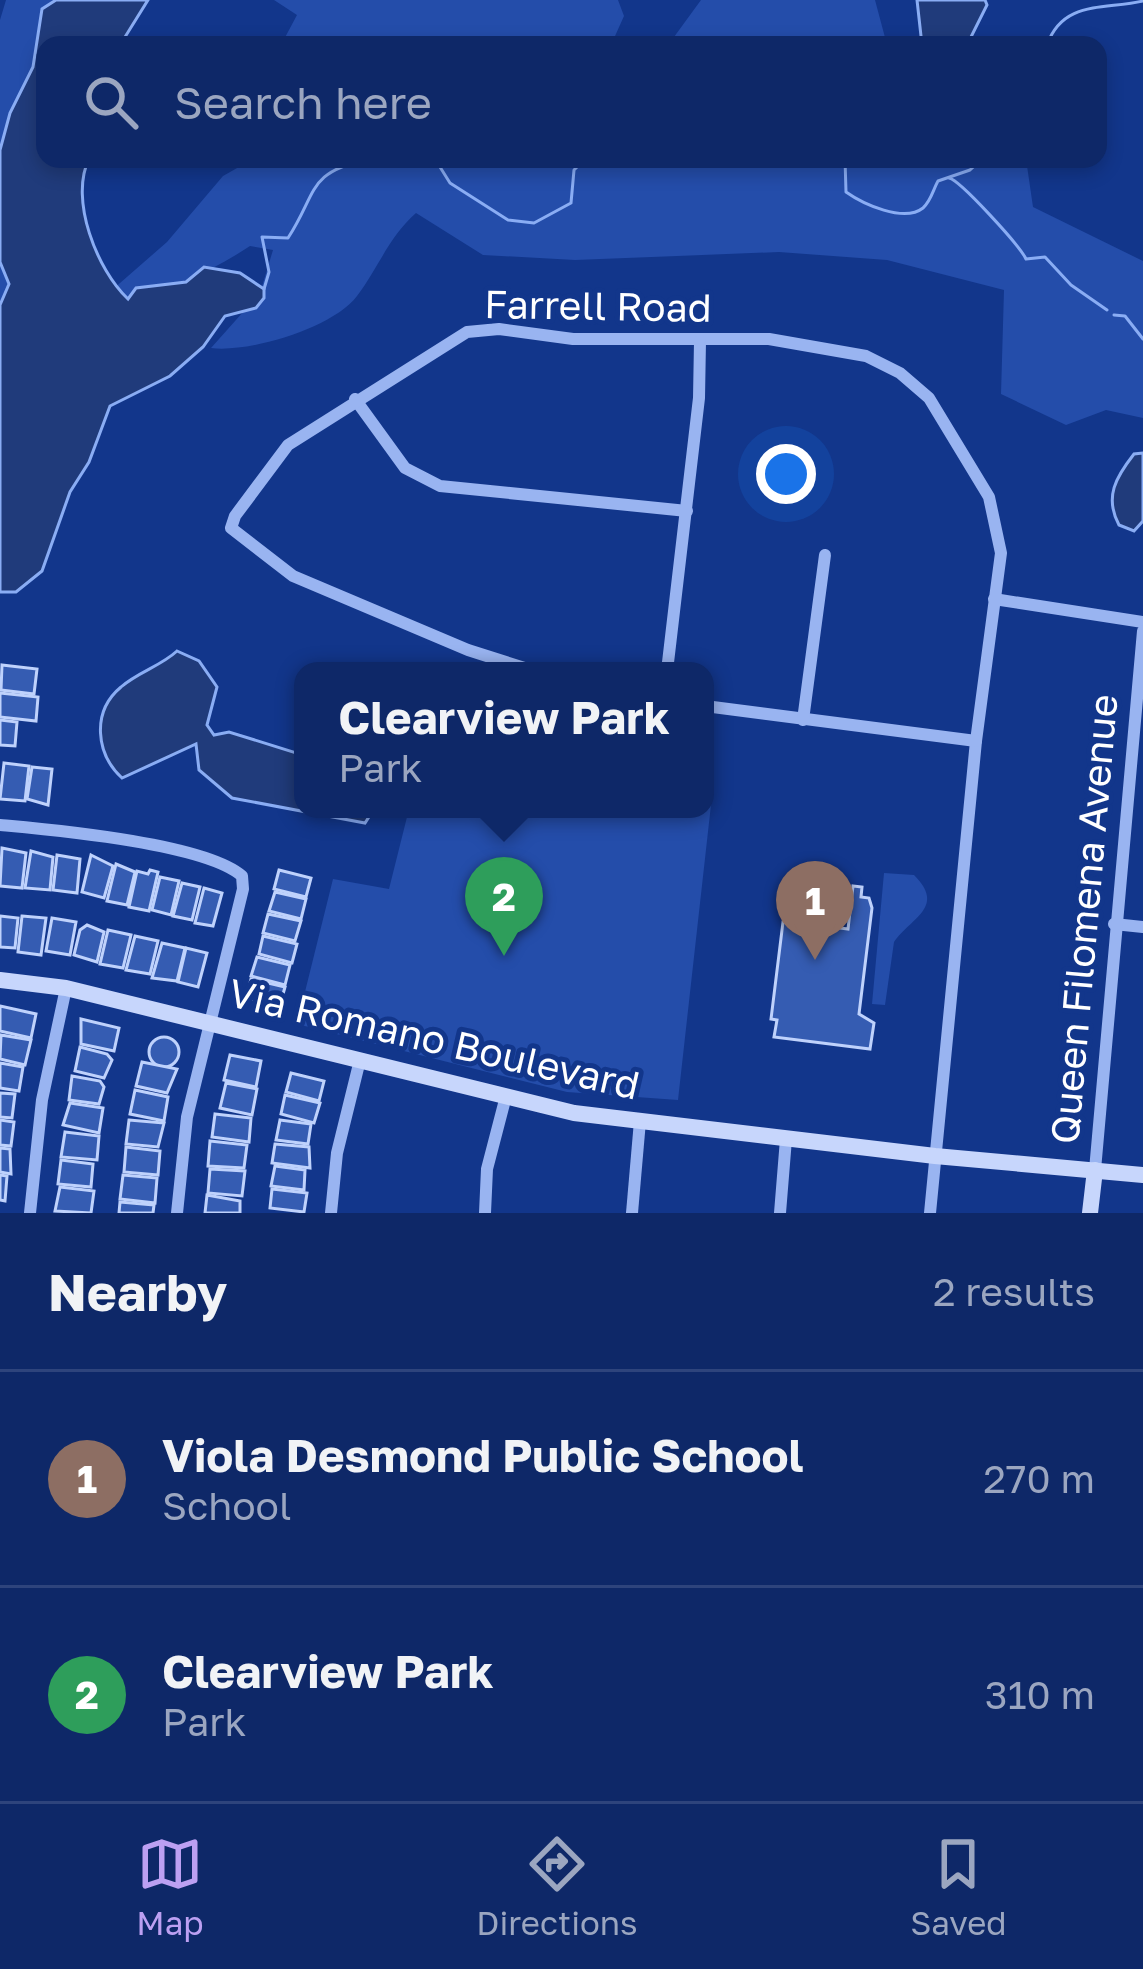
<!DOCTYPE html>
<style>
body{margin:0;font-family:"Golos Text",sans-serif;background:#1c3471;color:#f1f3f6}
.you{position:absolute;left:786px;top:474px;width:42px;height:42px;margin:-30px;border:9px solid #fff;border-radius:50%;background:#1a73e8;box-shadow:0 0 0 18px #1a73e833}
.badge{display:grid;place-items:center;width:78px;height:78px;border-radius:50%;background:#bca0f2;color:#fff;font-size:39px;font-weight:700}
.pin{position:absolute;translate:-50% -99px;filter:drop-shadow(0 3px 6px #0008)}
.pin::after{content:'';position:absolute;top:63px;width:42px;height:36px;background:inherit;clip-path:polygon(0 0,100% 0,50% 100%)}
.popup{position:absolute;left:294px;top:662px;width:420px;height:156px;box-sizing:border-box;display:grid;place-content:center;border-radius:24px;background:#0e2868;filter:drop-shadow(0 3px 9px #0005);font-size:39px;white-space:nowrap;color:#9ba6c0}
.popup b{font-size:45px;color:#f1f3f6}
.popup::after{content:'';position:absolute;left:50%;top:100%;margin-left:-24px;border:24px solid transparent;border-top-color:#0e2868}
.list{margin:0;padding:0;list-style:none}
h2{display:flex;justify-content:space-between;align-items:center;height:156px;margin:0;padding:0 48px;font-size:51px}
h2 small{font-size:39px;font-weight:400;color:#9ba6c0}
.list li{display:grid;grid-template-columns:78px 1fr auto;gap:36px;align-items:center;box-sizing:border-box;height:216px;padding:0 48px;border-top:3px solid #2e447c}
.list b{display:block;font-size:45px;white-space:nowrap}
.list p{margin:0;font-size:39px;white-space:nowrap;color:#9ba6c0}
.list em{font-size:39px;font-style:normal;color:#9ba6c0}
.icon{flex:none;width:66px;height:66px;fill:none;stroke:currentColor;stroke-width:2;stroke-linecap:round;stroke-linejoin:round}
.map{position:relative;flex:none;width:1143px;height:1213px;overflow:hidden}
.search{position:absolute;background:#0e2868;box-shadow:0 6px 18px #0003;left:36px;right:36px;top:36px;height:132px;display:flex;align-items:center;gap:30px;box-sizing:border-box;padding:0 42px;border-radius:24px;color:#9ba6c0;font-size:45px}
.sheet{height:588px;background:#0e2868}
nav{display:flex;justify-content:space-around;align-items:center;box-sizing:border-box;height:168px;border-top:3px solid #2e447c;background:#0e2868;font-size:33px;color:#9ba6c0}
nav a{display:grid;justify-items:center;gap:6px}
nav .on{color:#bca0f2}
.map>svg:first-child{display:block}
.green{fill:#244daa}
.water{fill:#203b7b;stroke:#8aadf4;stroke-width:3}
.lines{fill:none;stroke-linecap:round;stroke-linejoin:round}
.stream{stroke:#8aadf4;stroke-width:3}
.building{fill:#355cb2;stroke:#bfd2fc;stroke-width:3}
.street{stroke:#99b4f1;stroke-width:12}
.secondary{stroke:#c7d6fc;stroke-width:16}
.labels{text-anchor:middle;stroke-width:10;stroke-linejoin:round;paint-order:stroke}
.street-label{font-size:39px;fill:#fff;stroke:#12368b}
</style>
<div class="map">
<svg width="1143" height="1213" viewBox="0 0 1143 1213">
<rect width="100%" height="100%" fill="#12368b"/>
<g class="green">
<path d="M6,0H65C21,99 46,216 0,314V20Z"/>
<path d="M274,0H618L624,16L611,45H281L297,15Z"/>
<path d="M701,0H875L887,45H642L674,37Z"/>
<path d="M253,159H1026L1033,207L1143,261V418L1106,410L1066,425L1001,394L1004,290L887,260L779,252L575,260L483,255L416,213C388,238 379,267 357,296C333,328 249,353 211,348L260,293L273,250L250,246C211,272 170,290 124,298L112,290L167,242L223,176Z"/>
<path d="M705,786L713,787L678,1100L567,1092L297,1024L333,879L389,889L409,809H705Z"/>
<path d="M884,873L914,875C946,907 912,917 894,942L885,1005L872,1004Z"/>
</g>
<g class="water">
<path d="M56,0H148L125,37L126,45H45V159H89C69,199 97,270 128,299L136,288L186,282L204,267L240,273L264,289V298L256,308L225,316L203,347L170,376L110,406L89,462L70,492L42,571L16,592H0V305L9,284L0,262V150L10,113L33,67L42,9Z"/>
<path d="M917,0H985L987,5L967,45H922Z"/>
<path d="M1143,453V521L1134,531L1119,525C1104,497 1116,477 1134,454Z"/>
<path d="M177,651L199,661L217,687L207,725L214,735L229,732L303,755V809H374L365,823L232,798L199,770L196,744L122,778C96,754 91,712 121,687C138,672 161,666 177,651Z"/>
</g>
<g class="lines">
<g class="stream">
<path d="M1047,45C1063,0 1104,10 1143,1"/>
<path d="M435,159L450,183L508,220L534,223L571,203L574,170L585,159"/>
<path d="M845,159L846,192C863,204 904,223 923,208C931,201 933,190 938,181L970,170L982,159"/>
<path d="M949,178C960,180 1020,246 1026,259L1045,257L1071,285L1107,310"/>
<path d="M264,289L269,272L262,237L288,238C318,192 306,173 368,159"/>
<path d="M1114,315L1125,316L1143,339"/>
</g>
</g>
<g class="building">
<path d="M2,665L37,669L34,694L1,690Z"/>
<path d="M0,693L38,697L36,721L0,717Z"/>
<path d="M0,720L17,722L15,746L0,745Z"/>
<path d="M4,763L29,766L25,801L0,799Z"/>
<path d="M32,767L52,769L48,805L27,799Z"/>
<path d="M2,848L26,853L22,888L0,886Z"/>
<path d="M31,851L53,857L50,890L25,888Z"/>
<path d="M57,855L80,859L77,893L53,890Z"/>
<path d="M91,855L113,866L104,898L82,892Z"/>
<path d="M116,864L135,872L127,905L107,901Z"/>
<path d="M150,870L158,872L149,911L129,907L137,871L148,874Z"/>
<path d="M279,870L311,878L306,897L274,889Z"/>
<path d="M160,877L179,881L171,915L152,910Z"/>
<path d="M182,883L200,887L192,920L173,916Z"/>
<path d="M853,886L862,887L861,897L869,898L872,908L859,1014L874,1023L870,1049L774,1037L777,1020L771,1019L783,922H788L790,905L811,907L809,924L848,929Z"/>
<path d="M204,888L222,893L213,926L195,923Z"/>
<path d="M275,892L306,899L301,919L269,911Z"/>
<path d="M268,914L301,921L295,941L263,933Z"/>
<path d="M0,916L18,918L15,948L0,947Z"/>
<path d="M22,916L46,918L41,955L18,952Z"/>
<path d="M52,918L76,922L70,955L46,951Z"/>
<path d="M87,925L104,932L97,962L74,955L80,930Z"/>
<path d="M108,930L131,935L123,968L100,964Z"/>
<path d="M135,936L158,941L150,974L126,970Z"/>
<path d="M263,936L297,944L292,963L259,954Z"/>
<path d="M162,943L185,948L177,981L152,978Z"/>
<path d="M186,948L207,953L198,987L178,982Z"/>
<path d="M257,957L290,965L285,985L251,976Z"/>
<path d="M251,979L285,987L280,1005L246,998Z"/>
<path d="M0,1006L36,1014L31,1038L0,1031Z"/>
<path d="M81,1019L119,1028L114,1051L81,1044Z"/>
<path d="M1,1035L31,1040L25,1065L0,1059Z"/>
<circle cx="164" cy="1052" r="15"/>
<path d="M80,1047L107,1054L112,1060L104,1078L75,1071Z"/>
<path d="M230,1055L261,1061L256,1087L224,1080Z"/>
<path d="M142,1062L177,1069L167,1093L136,1086Z"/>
<path d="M0,1063L23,1067L19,1091L0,1088Z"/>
<path d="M291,1073L324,1081L319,1101L286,1092Z"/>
<path d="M72,1076L100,1081L104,1087L99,1104L69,1100Z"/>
<path d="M226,1083L257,1089L252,1115L220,1108Z"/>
<path d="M135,1090L168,1097L164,1121L130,1114Z"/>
<path d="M0,1093L15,1094L12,1118L0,1117Z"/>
<path d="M285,1095L320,1103L314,1123L281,1114Z"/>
<path d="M70,1103L103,1108L99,1133L63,1125Z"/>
<path d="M215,1114L251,1118L249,1142L212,1137Z"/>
<path d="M0,1120L14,1122L11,1146L0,1145Z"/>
<path d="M129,1120L164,1123L158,1147L126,1144Z"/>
<path d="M280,1120L311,1124L308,1144L276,1140Z"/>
<path d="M65,1132L99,1136L97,1160L61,1157Z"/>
<path d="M210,1141L247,1145L244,1168L208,1166Z"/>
<path d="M275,1144L309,1147L310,1168L272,1163Z"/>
<path d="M126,1147L160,1151L158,1175L124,1172Z"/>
<path d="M0,1148L10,1149L11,1174L0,1172Z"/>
<path d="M61,1160L93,1164L91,1187L58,1184Z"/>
<path d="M275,1166L305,1170L304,1190L271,1186Z"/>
<path d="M210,1169L245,1171L242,1196L208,1193Z"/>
<path d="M0,1175L7,1176L5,1201L0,1200Z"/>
<path d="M123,1175L157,1178L155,1203L120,1199Z"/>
<path d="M60,1187L94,1191L91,1213L55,1211Z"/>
<path d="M272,1189L307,1193L304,1212L270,1208Z"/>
<path d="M207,1195L240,1201V1213H205Z"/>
<path d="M120,1202L154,1205L153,1213H119Z"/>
</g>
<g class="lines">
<g class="street">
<path d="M355,399L405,468L440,486L687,511"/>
<path d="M994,599L1143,622"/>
<path d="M534,671L468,650L293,576L231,528L235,516L288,445L467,332L499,329L573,339H769L866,356L900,373L929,398L989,497L1001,553L976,741L930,1213"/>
<path d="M667,671L699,398L700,341"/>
<path d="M705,706L976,741"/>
<path d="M803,720L825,555"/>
<path d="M0,825C53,830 204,843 242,876L243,889L187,1117L177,1213"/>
<path d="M1114,924L1143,927"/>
<path d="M1095,1170L1143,631"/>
<path d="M30,1213L42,1100L66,988"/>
<path d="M331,1213L337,1153L360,1060"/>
<path d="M485,1213L487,1169L506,1096"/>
<path d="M632,1213L640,1121"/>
<path d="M780,1213L786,1139"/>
</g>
<g class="secondary">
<path d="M0,980L66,988L574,1113L935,1156L1143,1175"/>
<path d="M1090,1213L1095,1170"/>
</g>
</g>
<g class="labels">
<g class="street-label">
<text transform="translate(598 306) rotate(1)" y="14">Farrell Road</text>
<text transform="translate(1084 919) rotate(-85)" y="14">Queen Filomena Avenue</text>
<text transform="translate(434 1039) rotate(13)" y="14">Via Romano Boulevard</text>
</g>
</g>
</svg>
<div class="you"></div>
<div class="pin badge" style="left:815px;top:960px;background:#8d6e63">1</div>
<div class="pin badge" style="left:504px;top:956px;background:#2e9e5b">2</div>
<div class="popup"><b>Clearview Park</b>Park</div>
<div class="search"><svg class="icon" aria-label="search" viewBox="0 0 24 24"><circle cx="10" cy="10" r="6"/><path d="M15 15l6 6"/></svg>Search here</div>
</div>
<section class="sheet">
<h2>Nearby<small>2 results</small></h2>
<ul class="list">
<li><span class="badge" style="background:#8d6e63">1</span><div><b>Viola Desmond Public School</b><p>School</p></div><em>270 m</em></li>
<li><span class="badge" style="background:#2e9e5b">2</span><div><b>Clearview Park</b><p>Park</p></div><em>310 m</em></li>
</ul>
</section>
<nav>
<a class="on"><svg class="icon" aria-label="map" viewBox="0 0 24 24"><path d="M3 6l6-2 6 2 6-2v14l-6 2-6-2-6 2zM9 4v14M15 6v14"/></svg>Map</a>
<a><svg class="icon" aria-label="directions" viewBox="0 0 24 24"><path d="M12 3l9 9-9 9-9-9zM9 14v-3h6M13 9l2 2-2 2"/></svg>Directions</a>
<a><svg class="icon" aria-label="saved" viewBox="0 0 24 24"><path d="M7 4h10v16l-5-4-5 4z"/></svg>Saved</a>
</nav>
